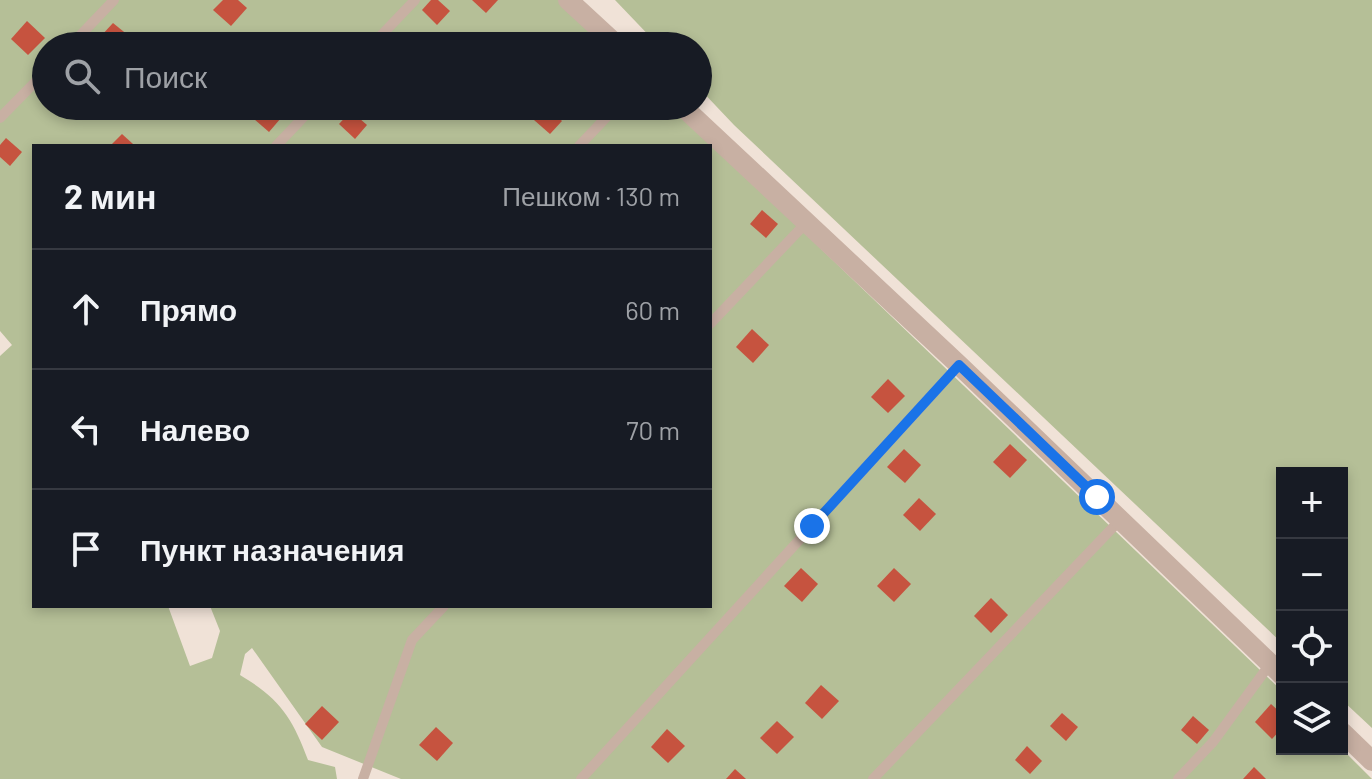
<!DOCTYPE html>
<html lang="ru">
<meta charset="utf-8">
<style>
body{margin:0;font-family:Barlow,sans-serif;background:#20242c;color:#f1f3f6}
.controls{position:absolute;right:24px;bottom:24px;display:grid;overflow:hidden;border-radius:0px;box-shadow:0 4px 12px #0003}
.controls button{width:72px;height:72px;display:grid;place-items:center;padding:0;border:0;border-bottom:2px solid #363941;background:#171b24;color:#f1f3f6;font:40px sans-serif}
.stop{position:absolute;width:24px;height:24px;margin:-18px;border:6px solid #1a73e8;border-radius:50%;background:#fff}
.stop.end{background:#1a73e8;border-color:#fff;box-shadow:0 2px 8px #0008}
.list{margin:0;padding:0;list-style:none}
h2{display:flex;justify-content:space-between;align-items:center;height:104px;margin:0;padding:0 32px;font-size:34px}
h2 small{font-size:26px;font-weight:400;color:#9ea1a6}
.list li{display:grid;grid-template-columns:52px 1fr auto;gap:24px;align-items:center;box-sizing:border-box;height:120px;padding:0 32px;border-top:2px solid #363941}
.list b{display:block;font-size:30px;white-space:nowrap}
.list em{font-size:26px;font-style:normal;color:#9ea1a6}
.icon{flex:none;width:44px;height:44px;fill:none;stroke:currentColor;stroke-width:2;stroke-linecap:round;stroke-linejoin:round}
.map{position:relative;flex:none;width:1372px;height:779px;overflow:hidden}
.search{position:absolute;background:#171b24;box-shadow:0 4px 12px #0003;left:32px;top:32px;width:680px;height:88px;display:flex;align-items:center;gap:20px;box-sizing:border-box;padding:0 28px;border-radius:44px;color:#9ea1a6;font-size:30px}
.panel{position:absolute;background:#171b24;box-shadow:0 4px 12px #0003;left:32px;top:144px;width:680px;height:464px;border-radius:0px}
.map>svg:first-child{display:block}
.green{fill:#b5bf97;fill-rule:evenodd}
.building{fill:#c6533f}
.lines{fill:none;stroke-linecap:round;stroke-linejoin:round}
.service{stroke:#c8b0a3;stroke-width:10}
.minor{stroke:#c8b0a3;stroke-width:20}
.route{stroke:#1a73e8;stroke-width:10}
</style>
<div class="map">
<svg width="1372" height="779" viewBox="0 0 1372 779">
<rect width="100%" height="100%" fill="#f0e2d7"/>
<g class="green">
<path d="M0,0H562L610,46H46V106H672L1282,691V749H1342L1372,779H401L322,747L252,648L245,654L240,675C280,699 292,717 308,760L335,767L337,779H0V356L12,345L0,331ZM34,146H710V606H210L220,631L212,658L190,666L168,606H34Z"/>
<path d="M615,0H1372V728L1342,700V473H1282V643L734,125L698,87V46H659Z"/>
</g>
<g class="building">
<path d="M223,0H238L247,8L231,26L213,10Z"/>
<path d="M431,0H438L450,11L437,25L422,10Z"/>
<path d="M472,0H498L486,13Z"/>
<path d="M27,21L45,38L28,55L11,39Z"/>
<path d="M113,23L129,36L120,46H111L101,36Z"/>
<path d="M335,33L349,46H323Z"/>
<path d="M263,106L281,118L269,132L253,118Z"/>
<path d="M546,106L562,121L550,134L534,120Z"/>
<path d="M351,111L367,125L355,139L339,124Z"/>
<path d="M122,134L133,144L131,146L112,144Z"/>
<path d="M6,138L22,152L10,166L0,157V145Z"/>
<path d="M762,210L778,224L766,238L750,224Z"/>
<path d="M752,329L769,345L753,363L736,347Z"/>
<path d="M888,379L905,396L888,413L871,397Z"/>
<path d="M1010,444L1027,460L1010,478L993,462Z"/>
<path d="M904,449L921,465L905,483L887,467Z"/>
<path d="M919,498L936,514L920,531L903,515Z"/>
<path d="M801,568L818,584L802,602L784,586Z"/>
<path d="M894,568L911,584L894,602L877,586Z"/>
<path d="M991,598L1008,615L991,633L974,616Z"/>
<path d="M821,685L839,701L822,719L805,703Z"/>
<path d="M1271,704L1282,714V728L1272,739L1255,722Z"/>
<path d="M322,706L339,722L322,740L305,724Z"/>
<path d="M1062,713L1078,727L1066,741L1050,726Z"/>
<path d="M1193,716L1209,730L1197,744L1181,730Z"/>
<path d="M777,721L794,737L777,754L760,738Z"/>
<path d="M436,727L453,743L437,761L419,745Z"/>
<path d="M667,729L685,746L668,763L651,747Z"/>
<path d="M1027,746L1042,761L1030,774L1015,760Z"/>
<path d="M1254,767L1266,779H1243Z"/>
<path d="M735,769L746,779H726Z"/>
</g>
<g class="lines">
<g class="service">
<path d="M70,46L114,0"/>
<path d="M371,46L415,0"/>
<path d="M0,118L46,71"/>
<path d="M276,146L314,106"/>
<path d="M579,146L617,106"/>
<path d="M710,324L806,223"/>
<path d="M363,779L412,640L444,606"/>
<path d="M581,779L959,365"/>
<path d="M873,779L1120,520"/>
<path d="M1178,779L1213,742L1270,664"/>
</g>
<g class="minor">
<path d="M568,0L618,46"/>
<path d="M682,106L959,365L1282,675"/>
<path d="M1342,732L1372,761"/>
</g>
</g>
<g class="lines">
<path class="route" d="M812,526L959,365L1097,497"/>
</g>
</svg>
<div class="controls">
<button>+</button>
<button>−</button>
<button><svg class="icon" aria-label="locate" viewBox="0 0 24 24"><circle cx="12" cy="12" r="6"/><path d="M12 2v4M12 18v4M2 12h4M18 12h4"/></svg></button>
<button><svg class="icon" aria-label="layers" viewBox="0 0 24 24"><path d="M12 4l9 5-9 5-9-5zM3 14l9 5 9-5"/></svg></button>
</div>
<div class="stop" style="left:1097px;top:497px"></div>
<div class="stop end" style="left:812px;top:526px"></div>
<div class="search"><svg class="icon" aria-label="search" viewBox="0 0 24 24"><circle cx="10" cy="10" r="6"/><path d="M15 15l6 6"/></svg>Поиск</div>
<section class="panel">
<h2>2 мин<small>Пешком · 130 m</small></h2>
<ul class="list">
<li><svg class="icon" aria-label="ahead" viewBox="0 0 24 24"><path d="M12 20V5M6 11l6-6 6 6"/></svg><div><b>Прямо</b></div><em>60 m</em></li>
<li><svg class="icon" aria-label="left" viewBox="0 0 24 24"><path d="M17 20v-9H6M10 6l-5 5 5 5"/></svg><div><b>Налево</b></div><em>70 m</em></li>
<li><svg class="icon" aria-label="arrive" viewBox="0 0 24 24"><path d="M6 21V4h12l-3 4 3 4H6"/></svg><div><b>Пункт назначения</b></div></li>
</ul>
</section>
</div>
